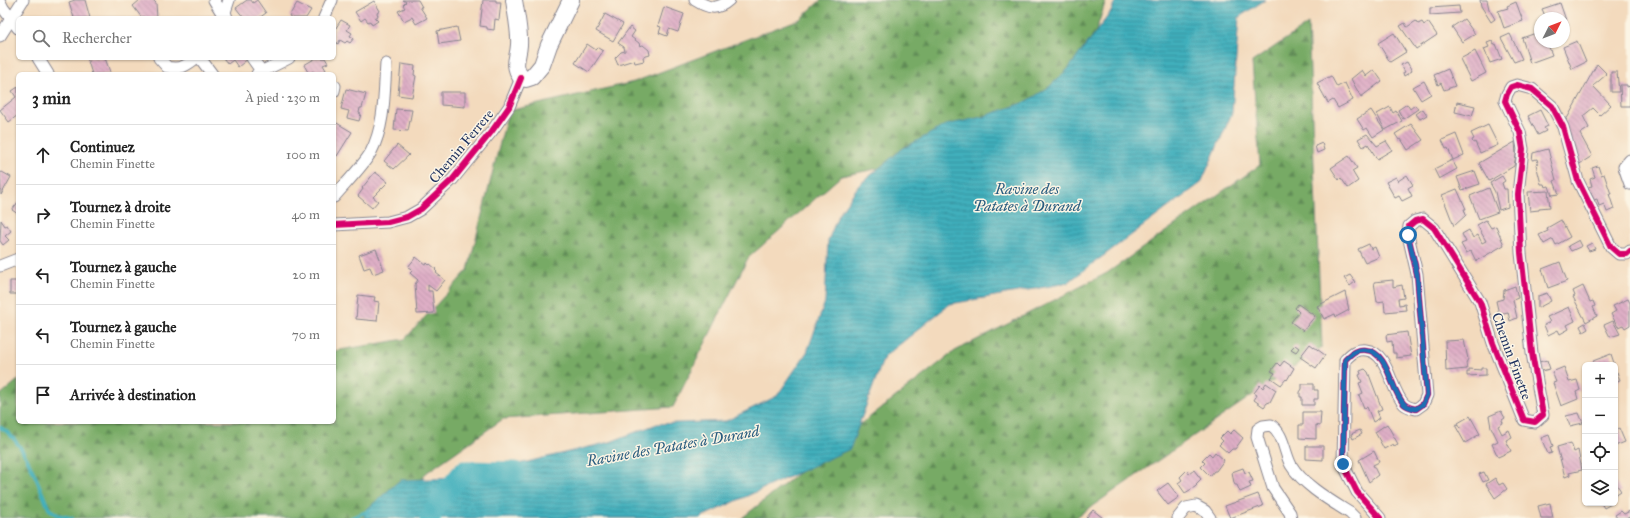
<!DOCTYPE html>
<html lang="fr">
<meta charset="utf-8">
<style>
body{margin:0;font-family:"IM FELL Great Primer",serif;background:#f2f2f2;color:#222}
.controls{position:absolute;right:12px;bottom:12px;display:grid;overflow:hidden;border-radius:6px;box-shadow:0 1px 3px #0004}
.controls button{width:36px;height:36px;display:grid;place-items:center;padding:0;border:0;border-bottom:1px solid #e0e0e0;background:#fff;color:#222;font:20px sans-serif}
.compass{position:absolute;left:1534px;top:12px;width:36px;height:36px;border-radius:50%;background:#fff;box-shadow:0 1px 3px #0004;rotate:48deg}
.stop{position:absolute;width:12px;height:12px;margin:-9px;border:3px solid #1f6fb2;border-radius:50%;background:#fff}
.stop.end{background:#1f6fb2;border-color:#fff;box-shadow:0 1px 4px #0008}
.list{margin:0;padding:0;list-style:none}
h2{display:flex;justify-content:space-between;align-items:center;height:52px;margin:0;padding:0 16px;font-size:17px}
h2 small{font-size:13px;font-weight:400;color:#767676}
.list li{display:grid;grid-template-columns:26px 1fr auto;gap:12px;align-items:center;box-sizing:border-box;height:60px;padding:0 16px;border-top:1px solid #e0e0e0}
.list b{display:block;font-size:15px;white-space:nowrap}
.list p{margin:0;font-size:13px;white-space:nowrap;color:#767676}
.list em{font-size:13px;font-style:normal;color:#767676}
.icon{flex:none;width:22px;height:22px;fill:none;stroke:currentColor;stroke-width:2;stroke-linecap:round;stroke-linejoin:round}
.map{position:relative;flex:none;width:1630px;height:518px;overflow:hidden}
.search{position:absolute;background:#fff;box-shadow:0 1px 3px #0004;left:16px;top:16px;width:320px;height:44px;display:flex;align-items:center;gap:10px;box-sizing:border-box;padding:0 14px;border-radius:6px;color:#767676;font-size:15px}
.panel{position:absolute;background:#fff;box-shadow:0 1px 3px #0004;left:16px;top:72px;width:320px;height:352px;border-radius:6px}
.map>svg:first-child{display:block}
.forest{fill:url(#forest-firs);stroke:#496c62}
.water{fill:url(#water-rules);stroke:#2e6f8d}
.lines{fill:none;stroke-linecap:round;stroke-linejoin:round}
.stream{stroke:#40afbc;stroke-width:3.5}
.river{stroke:#40afbc;stroke-width:21}
.building{fill:url(#building-back-hatch)}
.street-casing{stroke:#87848e;stroke-width:13}
.secondary-casing{stroke:#87848e;stroke-width:18}
.street{stroke:#fff;stroke-width:11}
.secondary{stroke:#fff;stroke-width:16}
.cycleway-casing{stroke:#fcf5e5;stroke-width:8}
.cycleway{stroke:#d6006c;stroke-width:6}
.route{stroke:#1f6fb2;stroke-width:5}
.labels{text-anchor:middle;stroke-width:3;stroke-linejoin:round;paint-order:stroke}
.street-label{font-size:14px;fill:#1b2f5e;stroke:#fcf5e5}
.water-label{font-size:15px;font-style:italic;fill:#285c7f;stroke:#fcf5e5}
</style>
<div class="map">
<svg width="1630" height="518" viewBox="0 0 1630 518">
<defs>
<pattern id="forest-firs" width="22" height="20" patternUnits="userSpaceOnUse"><rect width="22" height="20" fill="#77aa65"/><path d="M5 1l3.5 6h-7zM16 11l3.5 6h-7z" fill="#618b56"/></pattern>
<pattern id="water-rules" width="6" height="5" patternUnits="userSpaceOnUse"><rect width="6" height="5" fill="#40afbc"/><path d="M0 2.5h6" fill="none" stroke="#358f9c"/></pattern>
<pattern id="building-back-hatch" width="6" height="6" patternUnits="userSpaceOnUse"><rect width="6" height="6" fill="#dfafc6"/><path d="M-1 5l2 2M0 0l6 6M5-1l2 2" fill="none" stroke="#b48fa4"/></pattern>
</defs>
<rect width="100%" height="100%" fill="#fcf5e5"/>
<filter id="ink" filterUnits="userSpaceOnUse"><feTurbulence type="fractalNoise" baseFrequency=".025" numOctaves="2"/><feDisplacementMap in="SourceGraphic" scale="8" xChannelSelector="R" yChannelSelector="G"/><feConvolveMatrix kernelMatrix="1 2 1 2 8 2 1 2 1" color-interpolation-filters="sRGB"/></filter>
<filter id="wash" filterUnits="userSpaceOnUse"><feTurbulence type="fractalNoise" baseFrequency=".012" numOctaves="4" result="noise"/><feDisplacementMap in="SourceGraphic" scale="16" xChannelSelector="R" yChannelSelector="G"/><feGaussianBlur stdDeviation="0.9" result="paint"/><feColorMatrix in="noise" values="0 0 0 0 0 0 0 0 0 0 0 0 0 0 0 0 0 1.4 0 .05"/><feComposite in="paint" operator="in"/></filter>
<g filter="url(#wash)">
<rect width="100%" height="100%" fill="#f3dabd"/>
<g class="forest">
<path d="M821,0H1106L1064,131L841,176L748,258L673,407L503,419L426,473L394,518H0V395L18,380V422H334V351L405,339L468,270L508,111L634,82L800,19Z"/>
<path d="M1308,24L1322,347L1075,518H742L840,440L955,351L1107,273L1260,165L1252,62Z"/>
</g>
<path class="water" d="M1116,0H1265L1239,17L1232,113L1201,183L1067,283L950,304L884,357L850,449L699,518H364L365,511L400,480L460,478L610,442L657,424L726,421L777,396L807,352L825,302L828,241L838,215L859,185L902,149L946,125L982,117L1026,102L1049,87L1068,69L1111,12Z"/>
<g class="lines">
<g class="stream">
<path d="M0,427C24,440 38,484 49,509L58,515L72,518"/>
<path d="M351,518L368,511"/>
</g>
<path class="river" d="M430,518L440,500L464,471L515,472"/>
</g>
<g id="blocks">
<g class="building">
<path d="M75,0H85L90,18H74L69,2Z"/>
<path d="M140,0H153L156,3L157,18H144L143,16L142,18L133,6Z"/>
<path d="M247,0H251L253,3L257,0L266,13L259,18H244L236,8Z"/>
<path d="M403,0H418L422,7H420L427,18L416,24L412,17L404,21L398,11L405,8L403,5L406,2Z"/>
<path d="M483,0H496V2H501L499,20L495,19L494,30L487,29V27L480,26Z"/>
<path d="M1480,0H1487L1489,9L1495,19L1491,22L1481,6Z"/>
<path d="M374,1L380,11L377,13L378,16L375,18L378,21L372,25L370,21L368,22L365,18L361,21L355,12Z"/>
<path d="M1516,2L1523,21L1504,28L1498,11L1508,8L1507,6Z"/>
<path d="M297,3L311,10L306,18H292L289,16Z"/>
<path d="M1560,3L1568,26L1564,27V18H1546L1542,9Z"/>
<path d="M1459,6L1460,13L1430,15V8Z"/>
<path d="M664,7L684,14L678,32L669,29L667,36L659,33L661,27L658,26Z"/>
<path d="M605,14L623,24L613,41L596,31Z"/>
<path d="M1464,19L1475,34L1462,42L1452,27Z"/>
<path d="M341,20L350,25L347,30L352,33L350,36L354,38L350,43L347,41L345,43L340,40L338,44L334,41V31Z"/>
<path d="M1416,21L1418,24L1422,22L1424,25L1428,22L1437,35L1416,49L1400,26L1405,23L1407,27Z"/>
<path d="M457,27L460,41L439,44L437,31Z"/>
<path d="M630,27L635,31L631,37L639,43L640,46L643,45L649,50L650,55L643,57L644,61L635,63L634,60L618,65L615,58L621,52L625,51L624,47L618,43Z"/>
<path d="M1394,33L1406,52L1390,62L1378,43Z"/>
<path d="M1536,33L1538,38L1540,37V42H1547L1552,55L1530,63L1522,38Z"/>
<path d="M1510,34L1522,59L1514,62L1501,38Z"/>
<path d="M1492,41L1494,45L1496,44L1502,59L1490,63L1484,49L1489,47L1487,43Z"/>
<path d="M1577,41L1586,62L1572,69L1563,47Z"/>
<path d="M587,44L596,50L598,48L603,51L589,72L575,63Z"/>
<path d="M1475,51L1486,73L1471,81L1460,59Z"/>
<path d="M87,58H105L110,72L108,74H92Z"/>
<path d="M223,58H249L238,67L233,60L228,64Z"/>
<path d="M316,58H325L328,63L323,65L326,70L323,72L325,74H315L313,71L309,74L304,65Z"/>
<path d="M1407,62L1412,71L1404,76L1403,73L1405,72L1401,65Z"/>
<path d="M401,64L415,66L414,75L416,76L412,97L398,95Z"/>
<path d="M1597,64L1607,74L1593,86L1611,105L1600,115L1593,108L1583,116L1589,128L1580,134L1592,156L1575,167L1563,126Z"/>
<path d="M1448,69L1455,86L1444,90L1441,83L1438,85L1434,75Z"/>
<path d="M1362,70L1366,76L1374,70L1382,81L1361,97L1351,79Z"/>
<path d="M1611,72H1617L1619,92H1611Z"/>
<path d="M1331,76L1337,87L1345,83L1353,100L1338,108L1333,100L1328,103L1317,83Z"/>
<path d="M1424,81L1431,94L1421,100L1413,87Z"/>
<path d="M1620,85H1627V87L1630,86V106H1621Z"/>
<path d="M18,87V115L9,122L0,110L16,97L12,91Z"/>
<path d="M346,89L366,94L362,108H360L359,113L361,114L359,121L347,118L349,111L341,109Z"/>
<path d="M441,92H465V107L441,105Z"/>
<path d="M1457,102L1475,106L1472,116L1455,112Z"/>
<path d="M1407,104L1410,109L1415,105L1418,109L1403,119L1398,110Z"/>
<path d="M1390,107L1393,113L1396,111L1402,121L1385,130L1377,114Z"/>
<path d="M396,109L412,110L408,131L394,130Z"/>
<path d="M1423,109L1427,115L1420,119L1416,114Z"/>
<path d="M1371,110L1384,130L1373,137L1367,128L1364,130L1357,119Z"/>
<path d="M1540,110L1548,126L1544,128L1546,131L1538,135L1528,116Z"/>
<path d="M335,122L352,132L337,156L334,154Z"/>
<path d="M1411,124L1423,140L1408,150L1401,139L1399,140L1395,134Z"/>
<path d="M1488,125L1498,145L1480,153L1475,142L1473,143L1472,140L1474,139L1471,133Z"/>
<path d="M1367,134L1377,146L1386,141L1392,150L1377,159L1368,144L1363,147L1358,139Z"/>
<path d="M1456,134L1464,155L1453,160L1448,148L1446,149L1442,140Z"/>
<path d="M1515,142L1516,155L1514,166L1489,181L1479,163Z"/>
<path d="M1322,143L1324,150L1317,153L1315,146Z"/>
<path d="M397,145L409,155L394,169L384,161Z"/>
<path d="M1548,149L1556,180L1554,181L1559,194L1552,195L1549,186L1545,187L1544,184H1541L1536,164L1538,163L1537,159L1532,160L1533,153Z"/>
<path d="M1349,156L1357,168L1352,171L1358,181L1348,188L1341,178L1339,180L1331,168Z"/>
<path d="M1452,160L1457,169L1439,179L1434,169Z"/>
<path d="M1598,166L1601,175L1604,174L1611,194H1609L1614,209L1607,212L1604,204L1599,206L1597,199L1594,200L1588,187L1592,186L1590,179L1595,177L1592,168Z"/>
<path d="M1475,171L1480,184L1462,190L1457,177Z"/>
<path d="M2,172L11,177L1,195L0,173Z"/>
<path d="M375,172L388,182L373,197L378,201L372,208L358,196L363,189L362,188Z"/>
<path d="M1407,175L1413,185L1408,188L1412,196L1402,201L1399,196L1395,198L1386,182L1396,177L1398,181Z"/>
<path d="M1502,176L1505,181L1502,183L1504,189H1507L1508,207L1499,210L1495,192L1490,183Z"/>
<path d="M1489,188L1498,212L1479,219L1470,196Z"/>
<path d="M1457,189L1466,209H1464L1466,215L1454,226L1442,195Z"/>
<path d="M1548,191L1550,207L1539,208V210L1530,211L1528,192Z"/>
<path d="M18,202V214L12,210Z"/>
<path d="M1,220L5,226L7,225L11,231L5,236L9,240L3,245L0,241Z"/>
<path d="M1486,220L1491,228L1496,226L1504,245L1476,261L1471,251L1466,253L1461,244L1466,242L1462,234L1469,230L1473,238L1478,235L1482,243L1486,241L1477,225Z"/>
<path d="M1561,220L1570,237L1556,245L1553,239L1544,244L1539,235L1548,231L1547,228Z"/>
<path d="M1579,240L1582,246L1571,251L1568,246Z"/>
<path d="M1592,243L1595,249L1589,251L1586,246Z"/>
<path d="M1369,244L1371,249L1375,247L1379,257L1365,263L1358,249Z"/>
<path d="M376,249L384,270L373,274L370,267L364,269L359,255Z"/>
<path d="M416,257L426,265L427,263L429,265L430,264L436,269L435,270L437,272L436,273L445,280L436,291L428,285V291H432L434,313L417,314L415,284L418,280L410,273L413,270L408,267Z"/>
<path d="M1560,262L1567,281L1548,288L1542,269Z"/>
<path d="M1350,275L1355,282L1350,286L1344,278Z"/>
<path d="M1393,280V287L1402,285L1404,298L1398,299L1399,305L1405,304L1406,310L1385,312L1384,301L1377,302L1374,282Z"/>
<path d="M10,281H18V296L17,294H10Z"/>
<path d="M1515,286L1518,298L1513,300L1517,318L1510,321L1508,312L1499,314L1496,301L1503,299L1504,290Z"/>
<path d="M1583,286L1590,302L1593,301L1595,306L1593,307L1597,316L1586,322L1573,297L1575,296L1573,291Z"/>
<path d="M1345,292L1349,310L1336,317L1335,314L1324,319L1317,306Z"/>
<path d="M1547,293L1551,301L1538,308V296Z"/>
<path d="M358,295L375,297L374,301L379,302L377,321L356,319Z"/>
<path d="M1628,299L1630,303V325L1625,328L1623,325L1618,327L1611,314L1616,311L1613,306Z"/>
<path d="M1298,304L1315,316L1303,331L1291,322L1299,312L1295,308Z"/>
<path d="M1569,307L1575,321L1567,325L1569,329L1560,334L1558,330L1548,335L1544,325L1550,322L1547,317Z"/>
<path d="M1613,321L1620,334L1610,337L1604,325Z"/>
<path d="M1585,323L1588,329L1583,332L1580,326Z"/>
<path d="M1407,332L1411,356L1396,358V353H1393L1392,341L1387,342L1386,335Z"/>
<path d="M1464,340L1468,359L1466,363L1467,369L1446,371L1445,341Z"/>
<path d="M1310,344L1325,355L1316,368L1300,357Z"/>
<path d="M1295,345L1299,348L1296,352L1291,349Z"/>
<path d="M1611,354L1614,363L1608,365H1594L1593,361Z"/>
<path d="M1547,360L1550,369L1541,371L1539,362Z"/>
<path d="M1284,361L1294,368L1287,380L1286,379L1281,385L1271,378L1275,373L1271,371L1277,363L1280,366Z"/>
<path d="M1564,367L1569,382L1577,380L1580,390L1576,392L1578,399L1561,406L1553,383L1556,382L1552,372Z"/>
<path d="M1481,368H1486V375L1467,376V372H1469V369L1481,370Z"/>
<path d="M1365,369L1368,372L1382,409L1377,411L1380,418L1373,422L1367,407L1364,408L1359,395L1363,393L1359,383L1362,382L1359,375L1361,374L1360,371Z"/>
<path d="M1617,372L1620,380L1615,382V373Z"/>
<path d="M1266,383L1276,390L1270,402L1267,403L1264,407L1254,400L1257,395L1254,393L1260,385L1263,388Z"/>
<path d="M1302,384H1314V390H1318V399H1314V405H1302V397H1300V392L1302,389Z"/>
<path d="M1501,411L1505,418L1502,420L1503,423L1498,426L1502,434L1509,430L1512,437L1506,440L1511,451L1498,457L1492,444L1498,441L1491,427L1489,416Z"/>
<path d="M1303,412H1321L1320,426L1316,425V439L1299,438V425H1303Z"/>
<path d="M1579,413L1583,423L1570,426L1566,416Z"/>
<path d="M1470,416L1480,434L1465,443L1455,425L1457,424L1460,428L1458,423Z"/>
<path d="M1387,424L1398,444L1394,446L1393,444L1384,449L1375,432Z"/>
<path d="M1619,428L1625,442L1615,446V430Z"/>
<path d="M1234,430L1243,438L1235,449H1232L1228,453L1219,445L1223,441L1220,438L1227,431L1230,434Z"/>
<path d="M1360,430L1362,434L1353,439L1351,434Z"/>
<path d="M1549,435L1553,446L1550,447L1552,453L1548,454L1541,438Z"/>
<path d="M1571,443L1574,452L1578,450L1582,470L1569,473L1570,475L1565,477L1557,447Z"/>
<path d="M1306,446H1323V460L1306,459Z"/>
<path d="M1374,451L1379,462L1373,465L1378,475L1369,482L1359,460Z"/>
<path d="M1215,452L1224,460L1216,471H1214L1210,476L1201,467L1205,463L1202,460L1209,453L1212,456Z"/>
<path d="M1243,468L1245,473L1249,472L1253,481L1249,482L1251,487L1240,492L1237,485H1235L1234,483L1232,472Z"/>
<path d="M1187,470L1189,474L1194,470L1201,479L1196,484L1197,485L1195,487L1185,493L1178,483L1182,480L1180,477Z"/>
<path d="M1484,472L1488,480L1483,482L1479,474Z"/>
<path d="M1495,478L1499,485L1503,483L1507,489L1495,498L1486,484Z"/>
<path d="M1615,482L1621,491L1615,495Z"/>
<path d="M1168,483L1179,497L1168,505L1157,491Z"/>
<path d="M1258,494L1263,506L1230,518L1225,506Z"/>
<path d="M1550,503L1553,518H1541L1538,506Z"/>
<path d="M1604,503H1613L1604,508L1602,505Z"/>
<path d="M1093,510L1103,518H1086Z"/>
<path d="M1621,511L1624,514L1630,511V518H1617L1615,515Z"/>
</g>
</g>
</g>
<g filter="url(#ink)">
<use href="#blocks" fill-opacity="0" stroke="#87848e" stroke-width="1"/>
<g class="lines">
<defs>
<g id="street">
<path d="M214,0L225,18"/>
<path d="M695,0C708,8 717,11 729,0"/>
<path d="M0,2L3,8L18,28"/>
<path d="M227,18L225,12L229,0"/>
<path d="M324,18L332,0"/>
<path d="M0,36L23,0"/>
<path d="M38,58L48,74"/>
<path d="M159,58L167,67C180,70 186,66 196,58"/>
<path d="M200,58L212,74"/>
<path d="M252,58L262,72"/>
<path d="M257,74L289,58"/>
<path d="M334,91L335,86"/>
<path d="M1630,160L1624,167L1630,184"/>
<path d="M334,197C344,185 364,165 371,152C385,125 384,93 386,64"/>
<path d="M334,225L388,222L407,217L421,209L453,179L492,131L509,107L521,78"/>
<path d="M0,266L18,259"/>
<path d="M1178,518L1186,508L1196,506L1205,511L1210,518"/>
<path d="M1291,518L1290,513L1273,488L1257,437L1258,429L1263,426L1271,425C1284,434 1284,452 1291,465C1303,485 1331,501 1350,513L1355,518"/>
<path d="M1380,518L1357,492L1343,464L1345,360C1352,353 1355,349 1366,350C1389,352 1390,390 1404,404C1407,407 1412,408 1416,409L1423,404L1427,395L1417,274L1408,235L1409,226L1415,221L1423,219L1434,228L1480,302L1493,343L1524,420L1535,422L1543,415L1532,353L1521,253L1518,194L1523,149L1520,132L1505,101L1507,94L1511,87L1517,85L1532,89L1552,106L1563,127L1578,181L1611,247L1619,254H1627L1630,251"/>
</g>
<path id="secondary" d="M514,0C516,14 520,31 519,45C518,60 512,63 521,78L526,79L532,77L542,65L549,45L571,0"/>
</defs>
<use href="#street" class="street-casing"/>
<use href="#secondary" class="secondary-casing"/>
<use href="#street" class="street"/>
<use href="#secondary" class="secondary"/>
<defs>
<g id="cycleway">
<path d="M334,225L388,222L407,217L421,209L453,179L492,131L509,107L521,78"/>
<path d="M1380,518L1357,492L1343,464L1345,360C1352,353 1355,349 1366,350C1389,352 1390,390 1404,404C1407,407 1412,408 1416,409L1423,404L1427,395L1417,274L1408,235L1409,226L1415,221L1423,219L1434,228L1480,302L1493,343L1524,420L1535,422L1543,415L1532,353L1521,253L1518,194L1523,149L1520,132L1505,101L1507,94L1511,87L1517,85L1532,89L1552,106L1563,127L1578,181L1611,247L1619,254H1627L1630,251"/>
</g>
</defs>
<use href="#cycleway" class="cycleway-casing"/>
<use href="#cycleway" class="cycleway"/>
</g>
</g>
<g class="lines" filter="url(#ink)">
<path class="route" d="M1343,464L1345,360C1352,353 1355,349 1366,350C1389,352 1390,390 1404,404C1407,407 1412,408 1416,409L1423,404L1427,395L1417,274L1408,235"/>
</g>
<g class="labels">
<g class="street-label">
<text transform="translate(461 146) rotate(-50)" y="5">Chemin Ferrere</text>
<text transform="translate(1512 356) rotate(70)" y="5">Chemin Finette</text>
</g>
<g class="water-label">
<text x="1027" y="194">Ravine des<tspan x="1027" dy="17">Patates à Durand</tspan></text>
<text transform="translate(673 446) rotate(-10)" y="5">Ravine des Patates à Durand</text>
</g>
</g>
</svg>
<div class="controls">
<button>+</button>
<button>−</button>
<button><svg class="icon" aria-label="locate" viewBox="0 0 24 24"><circle cx="12" cy="12" r="6"/><path d="M12 2v4M12 18v4M2 12h4M18 12h4"/></svg></button>
<button><svg class="icon" aria-label="layers" viewBox="0 0 24 24"><path d="M12 4l9 5-9 5-9-5zM3 14l9 5 9-5"/></svg></button>
</div>
<svg class="compass" viewBox="-18 -18 36 36"><path d="M0-13l5 13h-10z" fill="#e53935"/><path d="M0 13l5-13h-10z" fill="#767676"/></svg>
<div class="stop" style="left:1408px;top:235px"></div>
<div class="stop end" style="left:1343px;top:464px"></div>
<div class="search"><svg class="icon" aria-label="search" viewBox="0 0 24 24"><circle cx="10" cy="10" r="6"/><path d="M15 15l6 6"/></svg>Rechercher</div>
<section class="panel">
<h2>3 min<small>À pied · 230 m</small></h2>
<ul class="list">
<li><svg class="icon" aria-label="ahead" viewBox="0 0 24 24"><path d="M12 20V5M6 11l6-6 6 6"/></svg><div><b>Continuez</b><p>Chemin Finette</p></div><em>100 m</em></li>
<li><svg class="icon" aria-label="right" viewBox="0 0 24 24"><path d="M7 20v-9h11M14 6l5 5-5 5"/></svg><div><b>Tournez à droite</b><p>Chemin Finette</p></div><em>40 m</em></li>
<li><svg class="icon" aria-label="left" viewBox="0 0 24 24"><path d="M17 20v-9H6M10 6l-5 5 5 5"/></svg><div><b>Tournez à gauche</b><p>Chemin Finette</p></div><em>20 m</em></li>
<li><svg class="icon" aria-label="left" viewBox="0 0 24 24"><path d="M17 20v-9H6M10 6l-5 5 5 5"/></svg><div><b>Tournez à gauche</b><p>Chemin Finette</p></div><em>70 m</em></li>
<li><svg class="icon" aria-label="arrive" viewBox="0 0 24 24"><path d="M6 21V4h12l-3 4 3 4H6"/></svg><div><b>Arrivée à destination</b></div></li>
</ul>
</section>
</div>
